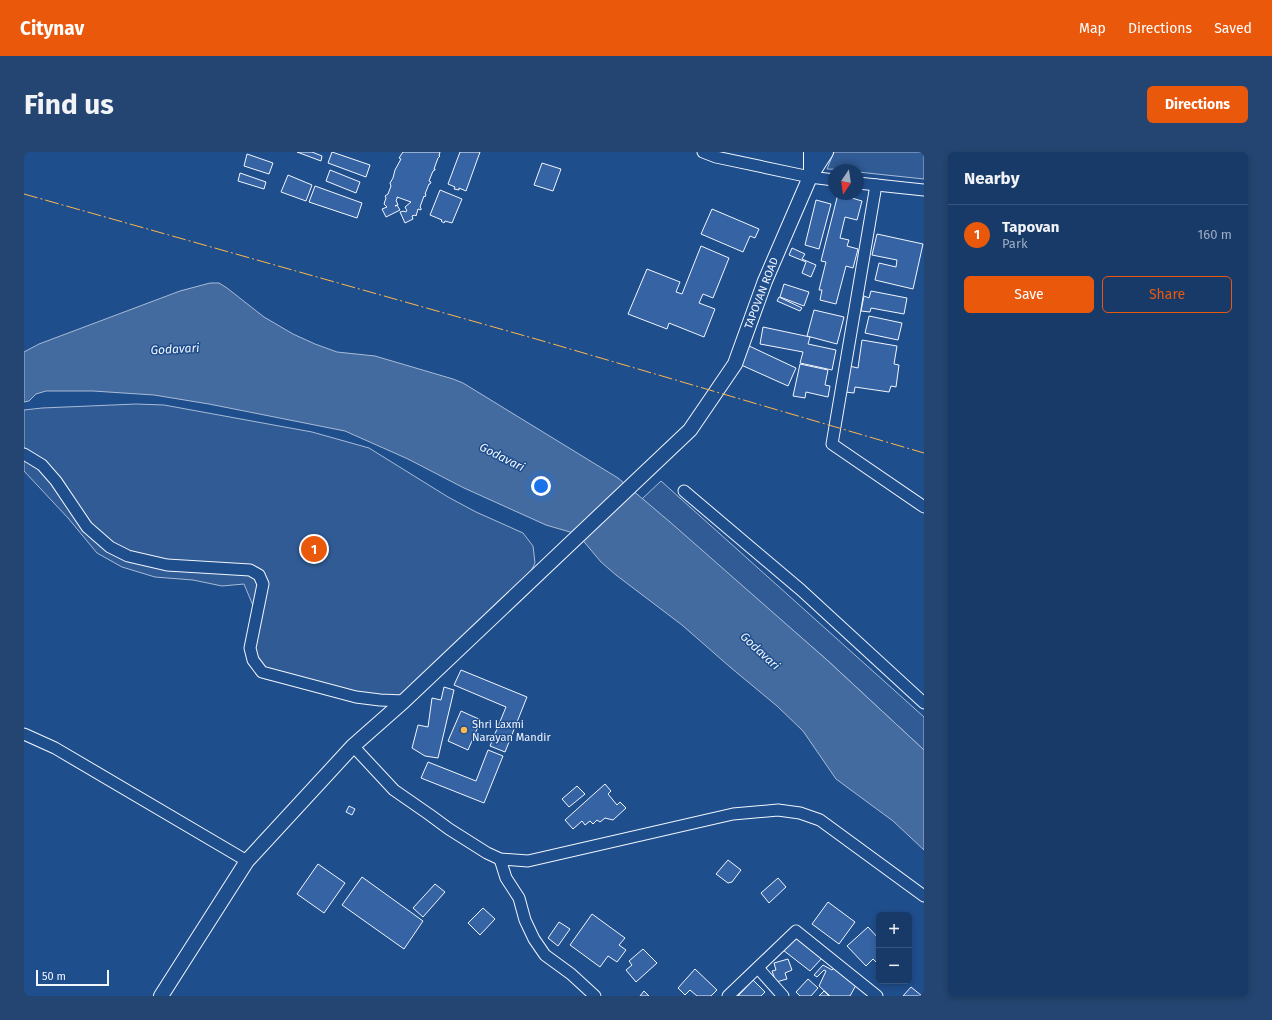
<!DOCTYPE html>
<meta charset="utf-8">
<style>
body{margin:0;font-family:"Fira Sans",sans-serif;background:#244571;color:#f1f3f6}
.controls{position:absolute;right:12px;bottom:12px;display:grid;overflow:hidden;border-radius:6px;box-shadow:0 2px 6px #0003}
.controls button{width:36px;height:36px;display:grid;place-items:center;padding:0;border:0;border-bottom:1px solid #36547d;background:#173a69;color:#f1f3f6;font:20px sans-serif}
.compass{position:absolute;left:804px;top:12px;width:36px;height:36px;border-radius:50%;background:#173a69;box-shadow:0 2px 6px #0003;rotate:193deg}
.scale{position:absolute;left:12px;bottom:10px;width:73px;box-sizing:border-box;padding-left:4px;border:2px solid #f2f6ff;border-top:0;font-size:11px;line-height:14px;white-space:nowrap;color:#f2f6ff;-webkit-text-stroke:3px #1f4e8c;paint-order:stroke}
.you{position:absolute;left:517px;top:334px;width:14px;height:14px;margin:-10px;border:3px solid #fff;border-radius:50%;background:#1a73e8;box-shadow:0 0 0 6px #1a73e833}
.badge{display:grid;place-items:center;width:26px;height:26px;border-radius:50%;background:#ea580c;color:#fff;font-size:13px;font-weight:700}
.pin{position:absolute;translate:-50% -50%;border:2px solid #fff;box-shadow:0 1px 4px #0006}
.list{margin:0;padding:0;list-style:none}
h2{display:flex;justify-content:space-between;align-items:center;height:52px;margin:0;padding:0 16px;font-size:17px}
h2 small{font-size:13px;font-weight:400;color:#9eadc0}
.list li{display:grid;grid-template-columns:26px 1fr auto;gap:12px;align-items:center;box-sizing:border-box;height:60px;padding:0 16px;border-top:1px solid #36547d}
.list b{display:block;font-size:15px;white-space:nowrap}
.list p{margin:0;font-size:13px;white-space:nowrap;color:#9eadc0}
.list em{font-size:13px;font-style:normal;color:#9eadc0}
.actions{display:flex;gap:8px;padding:12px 16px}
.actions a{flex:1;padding:9px 0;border:1px solid #ea580c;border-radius:6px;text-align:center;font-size:14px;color:#ea580c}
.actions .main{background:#ea580c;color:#fff}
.map{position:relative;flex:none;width:900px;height:844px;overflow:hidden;border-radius:6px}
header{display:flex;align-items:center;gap:24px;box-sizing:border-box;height:56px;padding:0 20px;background:#ea580c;color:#fff}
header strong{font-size:19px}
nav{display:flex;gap:22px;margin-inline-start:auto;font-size:14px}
.intro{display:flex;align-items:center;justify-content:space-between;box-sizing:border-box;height:96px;padding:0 24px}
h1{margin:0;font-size:28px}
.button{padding:10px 18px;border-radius:6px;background:#ea580c;color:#fff;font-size:14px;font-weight:700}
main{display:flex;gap:24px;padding:0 24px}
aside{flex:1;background:#173a69;border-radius:6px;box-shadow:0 2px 6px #0003}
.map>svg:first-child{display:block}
.built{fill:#305b95;stroke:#a8bbd7}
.water{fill:#446ba0;stroke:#a8bbd7}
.building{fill:#3563a3;stroke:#f2f6ff}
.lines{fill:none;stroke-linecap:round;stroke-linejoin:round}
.minor-casing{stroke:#f2f6ff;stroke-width:13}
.major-casing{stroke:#f2f6ff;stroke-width:16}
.minor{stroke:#1f4e8c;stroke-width:11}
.major{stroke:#1f4e8c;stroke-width:14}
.power{stroke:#ffb74d;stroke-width:1;stroke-dasharray:14 3 2 3;stroke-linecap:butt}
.poi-dot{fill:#ffb74d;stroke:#1f4e8c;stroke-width:1.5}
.labels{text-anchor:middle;stroke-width:3;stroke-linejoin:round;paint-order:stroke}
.street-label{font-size:11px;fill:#f2f6ff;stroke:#1f4e8c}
.poi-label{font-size:11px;fill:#f2f6ff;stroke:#1f4e8c;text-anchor:start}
.water-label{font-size:12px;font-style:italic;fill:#f2f6ff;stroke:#1f4e8c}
</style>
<header>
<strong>Citynav</strong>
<nav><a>Map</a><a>Directions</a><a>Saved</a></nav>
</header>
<div class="intro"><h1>Find us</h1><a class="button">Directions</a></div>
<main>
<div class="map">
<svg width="900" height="844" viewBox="0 0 900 844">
<rect width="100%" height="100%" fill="#1f4e8c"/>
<g class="built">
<path d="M810,0H900V27L834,20V18L803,17Z"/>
<path d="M112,252L140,253L288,280L345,296L424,345L452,360L499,381L509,394L511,411L503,427L385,542L362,545L275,534L241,527L230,518L226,509L235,468L220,432L198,434L169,428L131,425L98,415L73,401L44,366L0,319V258L18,256Z"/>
<path d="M637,329L900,565V598L803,508L618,347Z"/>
</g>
<path class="water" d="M186,131H195L203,136L240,165L269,182L291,192L313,200L351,204L429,227L439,231L594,326L646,370L803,508L900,598V698L869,669L812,627L779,579L753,554L706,515L658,473L592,423L577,410L556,385L546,380L522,373L440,336L384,307L321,279L185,252L130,243L69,239H22L12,242L5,249L0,250V200L15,192L156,139Z"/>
<g class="building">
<path d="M273,0H288L298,4L297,9Z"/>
<path d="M308,0L346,13L342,25L304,11Z"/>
<path d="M379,0H416L415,4H416L414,6L410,17H411V18L409,19L405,29L407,30L406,32H405L401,42H402L401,45L400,44L396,55L397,56V58L394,57L392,64L391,63L388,64L389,67L381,71L376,60L380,59L381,60L383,59L381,55L387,50L373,45V47L372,48L374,53L371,54L373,53L376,58L362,65L358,57L363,55L360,52L362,46L361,44L364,42L367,34L366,31L369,26L371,18L377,7L375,6Z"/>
<path d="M436,0H456L442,39L435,36V38L430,37L431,35L424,32Z"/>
<path d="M223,2L249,11L245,22L220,14Z"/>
<path d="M518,11L537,17L529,39L510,33Z"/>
<path d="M306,18L336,30L332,41L302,29Z"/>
<path d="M216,21L242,30L240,37L214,29Z"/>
<path d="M264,23L288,33L282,49L257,40Z"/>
<path d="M291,34L338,51L333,66L285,50Z"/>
<path d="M416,38L438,47L428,71L421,69L420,71L417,69L418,68L406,63Z"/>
<path d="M814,42L838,49L833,68L821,65L816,86L825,88L823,94L834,97L829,116L822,114L812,152L796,148L798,138H795L802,110L797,109Z"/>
<path d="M792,48L807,52L795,97L781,93Z"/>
<path d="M688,57L735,77L731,86L726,84L719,100L677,82Z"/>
<path d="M853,82L899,92L889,137L851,128L855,111L872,115L873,108L848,103Z"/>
<path d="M677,94L705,106L689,146L679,142L675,151L691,157L680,185L645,171L643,177L604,162L623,117L656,130L652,140L658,142Z"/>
<path d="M768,96L781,102L778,107L792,113L787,125L778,121L782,110L765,103Z"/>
<path d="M760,132L785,140L780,154L756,145Z"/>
<path d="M847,139L883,146L880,162L847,156L846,160L837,159L840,144L845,146Z"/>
<path d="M755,145L778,156L776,159L753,149Z"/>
<path d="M790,158L820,165L813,192L783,184Z"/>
<path d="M845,164L878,171L874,188L841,181Z"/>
<path d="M739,175L786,185L784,192L812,198L808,218L776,211L779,200L736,192Z"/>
<path d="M838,188L873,194L870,212L875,213L872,235L867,234L865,240L831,235L830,241L821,240L825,214L834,216Z"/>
<path d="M723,193L772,216L764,234L715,212Z"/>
<path d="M776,212L804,218L801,233L806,234L804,245L782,240L781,246L769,244Z"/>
<path d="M437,518L503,545L481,600L466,594L482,555L430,533Z"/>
<path d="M420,535L430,538L414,606L401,604L388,596L394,573L404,575L408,546L417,548Z"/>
<path d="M437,559L457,568L444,598L424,589Z"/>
<path d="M464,598L479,604L460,651L397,626L404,610L452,629Z"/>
<path d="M581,632L587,639L584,642L593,653L596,650L602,656L589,668L581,666L576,670L573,668L569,672L566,669L561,673L558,669L549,677L541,668Z"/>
<path d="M553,634L561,642L545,655L538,647Z"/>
<path d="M325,654L331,657L328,663L322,660Z"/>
<path d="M704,708L717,718L708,730L704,731L692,722Z"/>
<path d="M294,712L321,731L300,761L273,742Z"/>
<path d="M338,725L399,769L380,797L318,753Z"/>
<path d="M754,726L762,735L745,751L737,741Z"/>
<path d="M411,732L421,740L399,765L389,756Z"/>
<path d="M804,750L831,770L815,792L788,772Z"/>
<path d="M459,756L471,767L456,783L444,771Z"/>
<path d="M568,762L601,786L595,793L602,798L593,810L584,804L576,815L546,793Z"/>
<path d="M535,770L546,777L534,794L524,786Z"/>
<path d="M844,775L855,787V813L849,807L842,814L823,794Z"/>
<path d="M769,784L799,805L786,819L759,798Z"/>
<path d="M619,797L633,811L612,830L602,818L608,813L605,809Z"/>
<path d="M764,807L768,818L761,821L763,827L752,830L748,819L752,818L750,811Z"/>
<path d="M799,813L808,818L812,814L832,833L826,844H806L795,834L802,819L800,818L793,825L790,823Z"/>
<path d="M671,817L693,838L687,844H673L666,838L661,843L654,836Z"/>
<path d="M784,827L794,836L787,844H776L772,840Z"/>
<path d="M729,828L741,840L737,844H714Z"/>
<path d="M887,835L898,844H879Z"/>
<path d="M620,839L625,844H616Z"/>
<path d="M800,839L805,844H795Z"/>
</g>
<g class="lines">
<defs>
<g id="minor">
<path d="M679,0L692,5L786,25L810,28"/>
<path d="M834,31L900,38"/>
<path d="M852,33L808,292L900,355"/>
<path d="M0,302L18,313L32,329L63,375L86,395L104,404L143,413L226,418L235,423L239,432L226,496L229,508L238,520L332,545L356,548L380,549"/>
<path d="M660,339L777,438L900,551"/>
<path d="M0,582L31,596L223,709"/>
<path d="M329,594L370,638L406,663L425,677L463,701L476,707L504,709L709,662L754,658L776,661L796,668L900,744"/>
<path d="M476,707L482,726L495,746L501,768L510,787L521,803L547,822L571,844"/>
<path d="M734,816L759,844"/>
<path d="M704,844L772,779L853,844"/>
</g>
<g id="major">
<path d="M787,22V0"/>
<path d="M137,844L223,709L329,594L380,549L666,278L711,212L741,129L786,25L802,0"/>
</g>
</defs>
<use href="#minor" class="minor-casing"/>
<use href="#major" class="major-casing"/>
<use href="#minor" class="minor"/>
<use href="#major" class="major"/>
<path class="power" d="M0,42L512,187L900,301"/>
</g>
<circle class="poi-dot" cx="440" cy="578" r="4"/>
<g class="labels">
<g class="street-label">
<text transform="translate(737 141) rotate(-69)" y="4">TAPOVAN ROAD</text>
</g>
<g class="poi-label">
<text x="448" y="576">Shri Laxmi<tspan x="448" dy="13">Narayan Mandir</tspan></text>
</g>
<g class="water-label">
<text transform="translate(151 197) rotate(-3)" y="4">Godavari</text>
<text transform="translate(478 305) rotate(27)" y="4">Godavari</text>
<text transform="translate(736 499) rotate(43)" y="4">Godavari</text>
</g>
</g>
</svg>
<div class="controls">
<button>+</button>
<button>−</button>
</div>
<svg class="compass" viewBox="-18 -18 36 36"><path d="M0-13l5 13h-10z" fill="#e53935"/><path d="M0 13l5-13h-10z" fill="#9eadc0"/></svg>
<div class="scale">50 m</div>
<div class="you"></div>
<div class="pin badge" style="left:290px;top:397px">1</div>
</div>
<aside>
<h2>Nearby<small></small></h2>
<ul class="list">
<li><span class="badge">1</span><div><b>Tapovan</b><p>Park</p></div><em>160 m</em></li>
</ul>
<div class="actions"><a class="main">Save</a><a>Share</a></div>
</aside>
</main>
